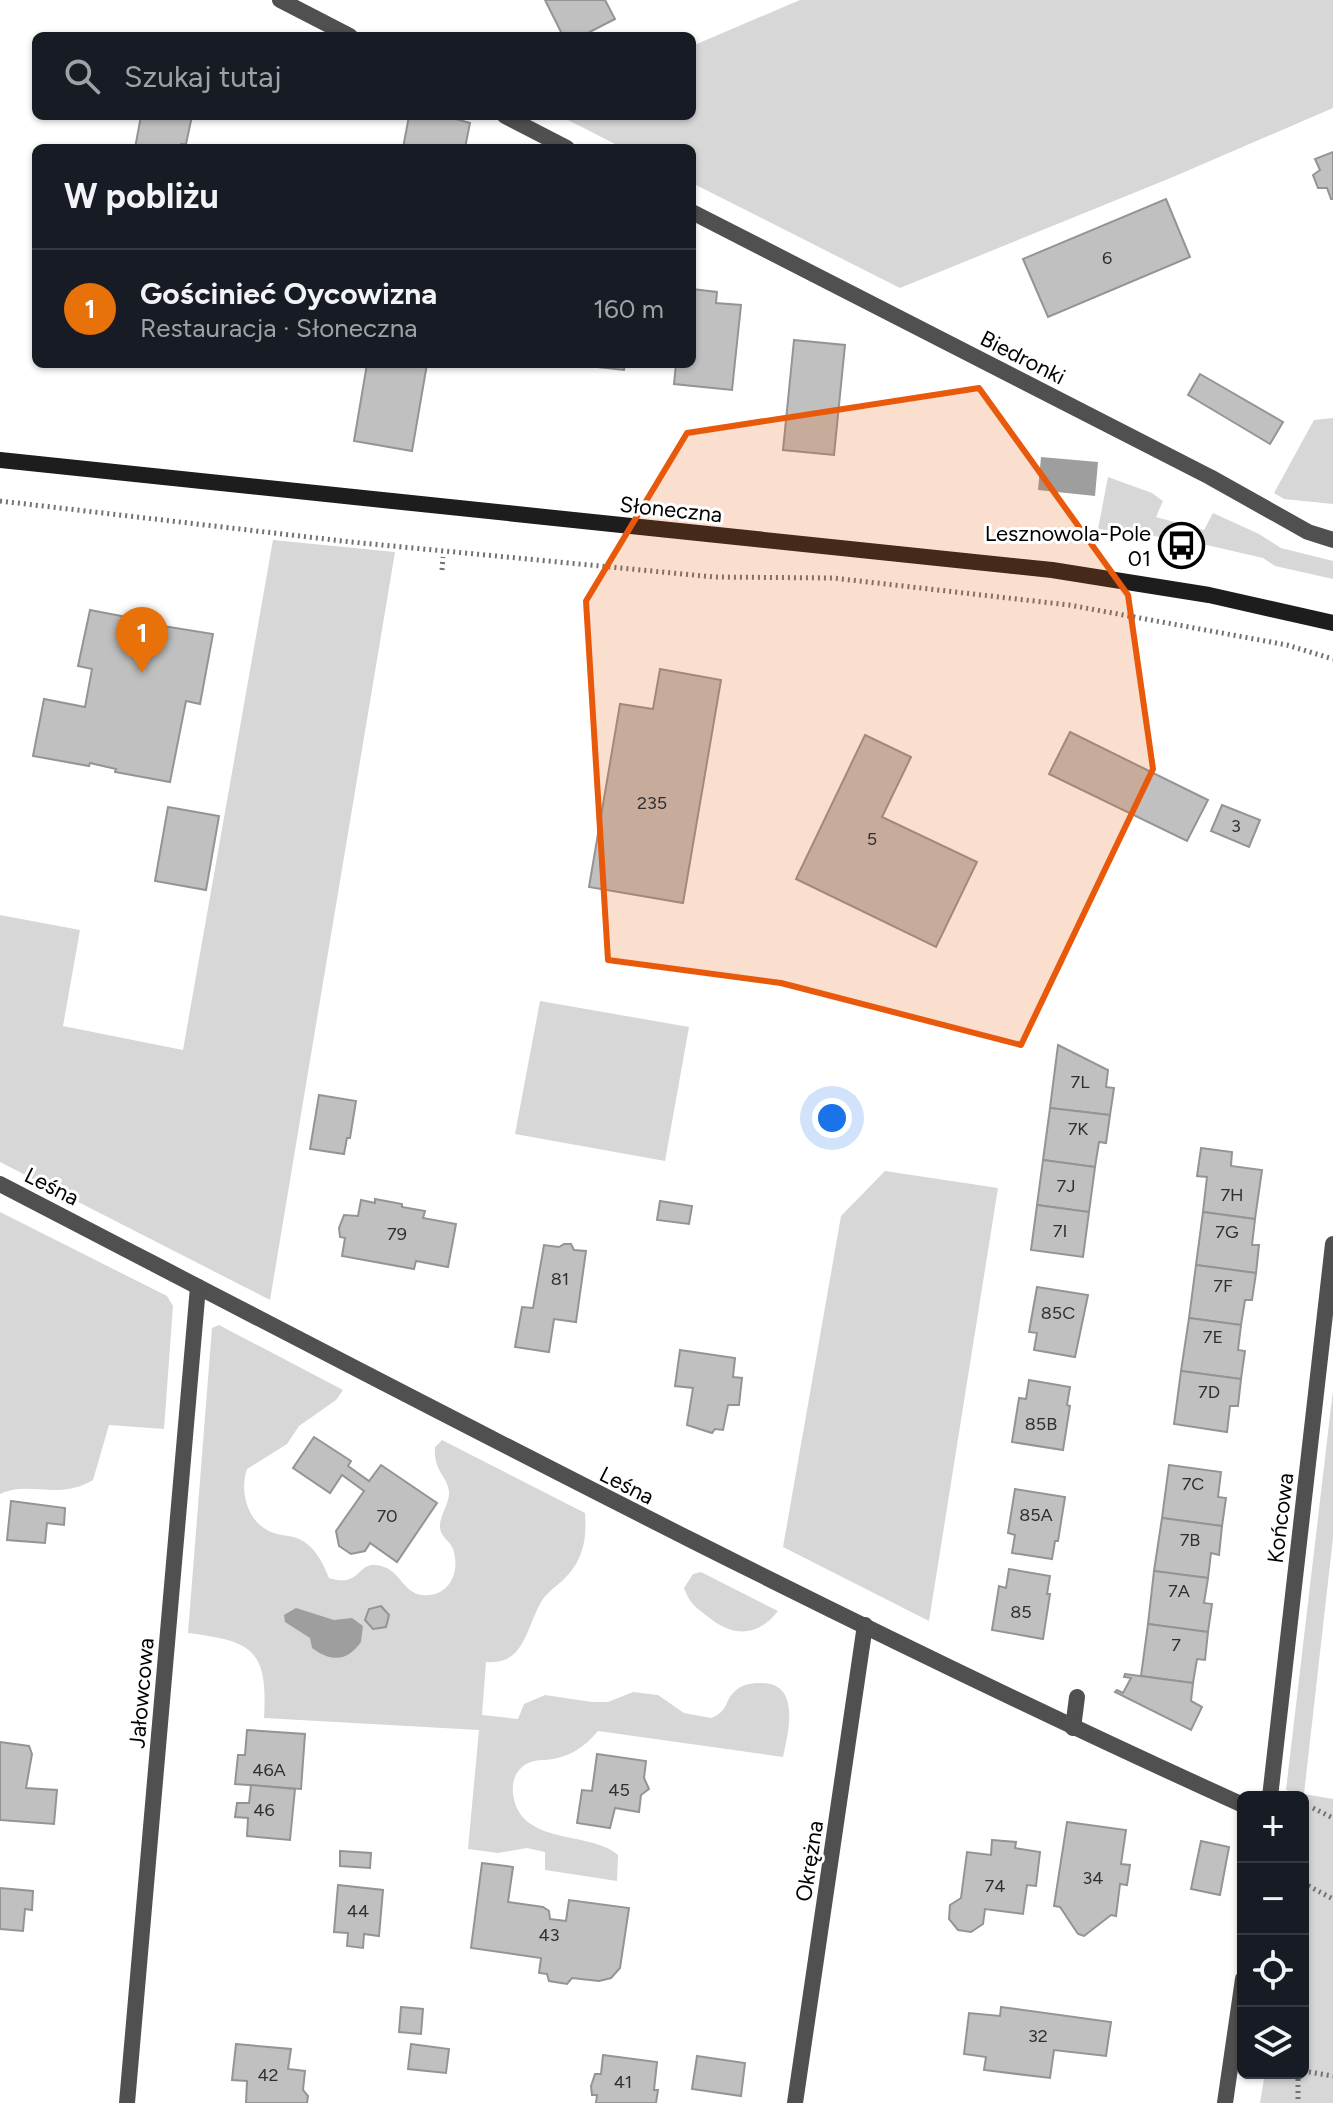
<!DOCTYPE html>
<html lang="pl">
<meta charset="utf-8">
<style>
body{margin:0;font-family:Figtree,sans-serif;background:#242831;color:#f1f3f6}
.controls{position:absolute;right:24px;bottom:24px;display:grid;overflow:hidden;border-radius:12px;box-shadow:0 2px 6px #0004}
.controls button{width:72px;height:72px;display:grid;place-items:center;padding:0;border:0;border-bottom:2px solid #363941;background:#171b24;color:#f1f3f6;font:40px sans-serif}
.you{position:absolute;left:832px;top:1118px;width:28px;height:28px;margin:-20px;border:6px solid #fff;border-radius:50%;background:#1a73e8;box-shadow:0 0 0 12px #1a73e833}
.badge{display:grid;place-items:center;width:52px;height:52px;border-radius:50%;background:#ea580c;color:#fff;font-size:26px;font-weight:700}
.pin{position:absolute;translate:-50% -66px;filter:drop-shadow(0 2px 4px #0008)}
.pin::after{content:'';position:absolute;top:42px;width:28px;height:24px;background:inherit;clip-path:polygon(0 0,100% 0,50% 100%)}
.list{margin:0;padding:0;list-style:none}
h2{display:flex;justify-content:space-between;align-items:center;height:104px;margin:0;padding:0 32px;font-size:34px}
h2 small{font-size:26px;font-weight:400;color:#9ea1a6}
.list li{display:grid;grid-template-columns:52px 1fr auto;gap:24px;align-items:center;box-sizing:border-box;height:120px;padding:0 32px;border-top:2px solid #363941}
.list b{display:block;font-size:30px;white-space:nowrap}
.list p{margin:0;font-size:26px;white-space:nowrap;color:#9ea1a6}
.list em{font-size:26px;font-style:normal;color:#9ea1a6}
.icon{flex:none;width:44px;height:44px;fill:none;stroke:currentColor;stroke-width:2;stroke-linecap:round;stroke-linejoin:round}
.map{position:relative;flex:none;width:1333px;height:2103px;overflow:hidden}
.search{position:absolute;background:#171b24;box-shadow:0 2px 6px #0004;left:32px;top:32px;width:664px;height:88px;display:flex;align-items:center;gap:20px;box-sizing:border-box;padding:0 28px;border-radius:12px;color:#9ea1a6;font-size:30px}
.panel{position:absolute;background:#171b24;box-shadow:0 2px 6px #0004;left:32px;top:144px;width:664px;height:224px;border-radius:12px}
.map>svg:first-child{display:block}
.green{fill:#d7d7d7}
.water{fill:#9e9e9e}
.building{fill:#c0c0c0;stroke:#949494;stroke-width:2}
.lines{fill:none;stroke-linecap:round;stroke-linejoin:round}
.path{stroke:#727272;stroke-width:5;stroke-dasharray:2 4;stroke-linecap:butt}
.lane{stroke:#505050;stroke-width:16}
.street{stroke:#505050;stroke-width:16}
.secondary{stroke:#1d1d1d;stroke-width:16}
.marked{fill:#e8590c;fill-opacity:0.2;stroke:#e8590c;stroke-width:6;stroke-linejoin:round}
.labels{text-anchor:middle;stroke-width:6;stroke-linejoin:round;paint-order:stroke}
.number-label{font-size:18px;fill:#303030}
.street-label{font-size:22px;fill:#000;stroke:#fff}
.poi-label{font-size:22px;fill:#000;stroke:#fff;text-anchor:end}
</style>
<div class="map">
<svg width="1333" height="2103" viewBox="0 0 1333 2103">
<rect width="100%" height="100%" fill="#fff"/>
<g class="green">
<path d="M800,0H1333V108L1173,177L900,288L692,183V148H623L560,116H692V46Z"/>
<path d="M1333,418V504L1284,499L1274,493L1314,420Z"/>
<path d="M1108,477L1152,493L1163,501L1156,517L1204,530L1213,513L1259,534L1281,548L1333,561V579L1275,566L1263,558L1185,540L1098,529Z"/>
<path d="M273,540L395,552L270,1300L0,1162V915L80,930L63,1026L183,1050Z"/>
<path d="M540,1001L689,1027L665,1161L515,1134Z"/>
<path d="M885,1171L998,1188L929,1621L783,1547L841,1216Z"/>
<path d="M0,1212L167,1296L173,1306L164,1429L109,1425L93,1480C58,1501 30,1480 0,1494Z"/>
<path d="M219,1325L343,1390L336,1400L299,1426L287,1444L247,1469C239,1492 248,1525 274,1533C282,1536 291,1535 299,1539C315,1546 323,1563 329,1578C364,1589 356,1556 384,1567C400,1572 404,1593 422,1595C449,1598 461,1572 453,1549C450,1541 441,1537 440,1528C439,1516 449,1505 449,1493C449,1477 433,1472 435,1447L442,1440L585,1513C587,1540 583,1562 562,1581C554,1588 545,1594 540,1604C526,1630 523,1666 486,1662L482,1715L518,1719L524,1704L545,1695L592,1702H608L633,1692L658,1695L684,1713L711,1718C729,1711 724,1701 735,1691C741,1685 751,1683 759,1683C801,1681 789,1730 783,1757L598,1731C584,1748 568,1758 545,1760C537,1760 529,1761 522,1767C514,1774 512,1784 513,1794C520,1847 591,1830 618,1855L617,1881L545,1870V1852L527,1848L498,1853L468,1849L479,1730L264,1718C268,1650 253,1641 188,1633L212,1328Z"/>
<path d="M1333,1390V1538L1304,1794L1333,1799V2103H1260L1265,2073H1303L1304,1795L1286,1790Z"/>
<path d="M701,1572L778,1611C757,1638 732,1637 707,1616C695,1607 689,1602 684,1588L693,1574Z"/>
</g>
<g class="water">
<path d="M1041,457L1098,462L1095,496L1038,490Z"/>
<path d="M296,1608L334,1620L352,1618L363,1626L361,1642C347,1662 331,1662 312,1648L310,1638L285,1622L284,1615Z"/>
</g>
<g class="building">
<path d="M545,0H605L615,19L582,36H563Z"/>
<path d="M141,116H192L186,144H181L180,148H135Z"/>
<path d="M409,116H445L470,123L465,148H403Z"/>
<path d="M1333,152V199H1331L1327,188H1318L1313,175L1320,170L1315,159Z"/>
<path d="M1166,199L1190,257L1048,317L1023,259Z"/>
<path d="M692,289L717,292L716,303L741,305L732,390L674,384L676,364H692Z"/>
<path d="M794,340L845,345L834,455L783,450Z"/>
<path d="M367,364H427L412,451L354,441Z"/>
<path d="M570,364H625L624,370Z"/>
<path d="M1200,374L1283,422L1270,444L1188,395Z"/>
<path d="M90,610L132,618V621L213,634L200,704L186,701L170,782L115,772L116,769L90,763L89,766L33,756L44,699L85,707L92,669L78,666Z"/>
<path d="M660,669L721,680L683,903L589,887L620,704L653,709Z"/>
<path d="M1070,732L1208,800L1187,841L1049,774Z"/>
<path d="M865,735L911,757L882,817L977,862L936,947L796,879Z"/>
<path d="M1222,805L1260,820L1249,847L1211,831Z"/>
<path d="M168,807L219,816L206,890L155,881Z"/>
<path d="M1058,1045L1108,1070L1106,1087L1114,1088L1110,1115L1050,1108Z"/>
<path d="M319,1095L356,1101L350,1138H347L344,1154L310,1149Z"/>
<path d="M1050,1108L1110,1115L1106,1143L1099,1142L1095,1167L1043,1160Z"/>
<path d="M1201,1148L1232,1152L1231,1166L1262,1170L1255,1219L1203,1212L1207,1177L1197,1176Z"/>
<path d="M1043,1160L1095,1167L1089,1212L1037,1205Z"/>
<path d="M375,1199L402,1204V1207L425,1211L423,1218L456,1224L448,1267L416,1261L414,1269L342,1256L345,1238L340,1237L339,1228L344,1215L358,1216L361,1200L375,1203Z"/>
<path d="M660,1201L692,1206L689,1224L657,1220Z"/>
<path d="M1037,1205L1089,1212L1083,1257L1031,1250Z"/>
<path d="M1203,1212L1255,1219L1252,1245H1259L1256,1273L1196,1265Z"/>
<path d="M564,1244H571L574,1250L586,1251L576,1322L554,1319L549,1352L515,1347L522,1307L533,1308L544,1245L559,1247Z"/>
<path d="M1196,1265L1256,1273L1252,1300H1245L1241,1325L1189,1318Z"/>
<path d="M1037,1287L1088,1295L1075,1357L1034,1350L1037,1333L1029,1332Z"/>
<path d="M1189,1318L1241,1325L1238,1350L1245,1351L1241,1379L1181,1371Z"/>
<path d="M680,1350L735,1358L733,1377L742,1378L739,1405H728L723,1430L715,1429L712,1433L687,1425L693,1388L675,1386Z"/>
<path d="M1181,1371L1241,1379L1238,1406H1230L1227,1432L1174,1424Z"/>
<path d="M1029,1380L1070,1387L1067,1405L1070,1406L1063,1450L1012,1442L1019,1398L1026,1399Z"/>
<path d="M314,1437L351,1461L348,1466L369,1481L381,1465L437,1503L397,1562L370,1543L365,1551L351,1554L339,1546L336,1531L364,1491L342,1475L330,1493L293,1468Z"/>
<path d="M1169,1465L1221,1472L1218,1497L1226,1498L1222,1526L1162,1518Z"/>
<path d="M1015,1489L1065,1497L1058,1541H1055L1052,1559L1012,1553L1015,1535L1008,1533Z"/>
<path d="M11,1501L65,1508L64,1525L47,1523L45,1543L7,1540Z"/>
<path d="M1162,1518L1222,1526L1219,1555L1211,1553L1208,1578L1154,1571Z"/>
<path d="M1009,1569L1050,1576L1047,1594H1050L1043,1639L992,1630L999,1586L1006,1588Z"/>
<path d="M1154,1571L1208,1578L1204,1603L1212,1604L1208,1632L1148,1624Z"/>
<path d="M381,1606L389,1615L386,1627L373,1629L365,1620L369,1609Z"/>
<path d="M1148,1624L1208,1632L1205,1660L1197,1659L1193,1683L1141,1676Z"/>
<path d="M1125,1674L1193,1683L1191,1701L1202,1707L1191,1730L1115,1692L1117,1690L1123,1693L1131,1678L1124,1677Z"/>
<path d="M247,1730L305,1734L301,1789L235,1784L238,1755H245Z"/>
<path d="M0,1742L29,1746L32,1754L26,1788L57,1790L54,1824L0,1820Z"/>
<path d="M597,1754L646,1761L644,1778L649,1789L641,1795L639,1812L615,1808L610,1828L577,1823L582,1790L592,1791Z"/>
<path d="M251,1785L295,1789L290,1840L247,1836L248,1818L235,1817L237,1803H249Z"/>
<path d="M1067,1822L1126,1830L1121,1864L1130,1865L1127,1885L1120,1884L1116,1916L1111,1915L1084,1936L1078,1934L1060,1907L1054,1906Z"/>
<path d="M992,1840L1016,1842L1015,1848L1040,1852L1036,1886L1027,1885L1023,1914L985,1909L983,1924L971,1932L958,1930L949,1919L950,1905L961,1898L967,1852L991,1855Z"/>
<path d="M1201,1841L1229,1847L1220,1895L1191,1889Z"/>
<path d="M340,1851L371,1853L370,1868L340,1866Z"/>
<path d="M482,1863L513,1867L508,1902L543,1907L549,1911L550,1919L566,1921L569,1900L629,1908L620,1968L611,1978L599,1981L572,1978L567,1984L549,1981L547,1974L539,1973L541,1958L471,1948Z"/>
<path d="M338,1885L383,1890L379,1936L364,1934L363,1948L347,1946L348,1933L334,1932Z"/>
<path d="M0,1888L33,1891L32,1910L25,1909L23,1931L0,1929Z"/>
<path d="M401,2007L423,2009L421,2034L399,2032Z"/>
<path d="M1001,2007L1111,2022L1106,2056L1054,2050L1050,2078L984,2070L986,2057L964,2054L969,2013L1000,2016Z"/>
<path d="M236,2044L291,2049L288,2069L305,2071L303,2090L308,2096L307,2103H246L247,2081L232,2080Z"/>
<path d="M411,2044L449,2049L446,2073L408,2069Z"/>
<path d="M603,2055L657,2062L654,2090H658L656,2103H596L597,2095H592L591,2086L595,2074H601Z"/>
<path d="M697,2056L745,2063L741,2096L692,2089Z"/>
</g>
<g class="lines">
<g class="path">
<path d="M0,501L351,542L714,577L833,578L1069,605L1287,645L1333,659"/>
<path d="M442,570L443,557"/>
<path d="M1313,1808L1333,1818"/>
<path d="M1303,1883L1333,1899"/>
<path d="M1303,2071L1333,2076"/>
<path d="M1298,2073V2103"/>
</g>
<path class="lane" d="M1073,1728L1077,1697"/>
<g class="street">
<path d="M280,0L350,36"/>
<path d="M505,116L567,148"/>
<path d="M692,212L1210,477L1308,532L1333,540"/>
<path d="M0,1184C411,1397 821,1614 1243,1805"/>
<path d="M1270,1797L1333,1244"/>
<path d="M127,2103L198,1287"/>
<path d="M795,2103L865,1625"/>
<path d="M1225,2103L1243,1979"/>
</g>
<path class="secondary" d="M0,460L1052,570L1209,595L1333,623"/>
</g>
<path class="marked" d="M979,388L1128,595L1153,769L1021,1045L781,983L608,960L586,601L687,433Z"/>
<defs>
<symbol id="bus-ring" viewBox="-11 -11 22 22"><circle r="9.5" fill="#fff" stroke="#000" stroke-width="1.5"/><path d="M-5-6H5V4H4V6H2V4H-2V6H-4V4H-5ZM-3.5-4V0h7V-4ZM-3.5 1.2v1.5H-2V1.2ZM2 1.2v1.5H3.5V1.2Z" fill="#000"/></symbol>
</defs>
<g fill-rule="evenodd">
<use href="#bus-ring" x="1156" y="520" width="51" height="51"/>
</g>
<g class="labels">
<g class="number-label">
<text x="1107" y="264">6</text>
<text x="652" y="809">235</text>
<text x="1236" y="832">3</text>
<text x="872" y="845">5</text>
<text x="1080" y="1088">7L</text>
<text x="1078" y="1135">7K</text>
<text x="1066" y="1192">7J</text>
<text x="1232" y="1201">7H</text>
<text x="1060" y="1237">7I</text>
<text x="1227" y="1238">7G</text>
<text x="397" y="1240">79</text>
<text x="560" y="1285">81</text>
<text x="1223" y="1292">7F</text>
<text x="1058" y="1319">85C</text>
<text x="1213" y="1343">7E</text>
<text x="1209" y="1398">7D</text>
<text x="1041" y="1430">85B</text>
<text x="1193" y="1490">7C</text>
<text x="1036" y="1521">85A</text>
<text x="387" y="1522">70</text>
<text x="1190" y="1546">7B</text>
<text x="1179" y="1597">7A</text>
<text x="1021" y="1618">85</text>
<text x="1176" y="1651">7</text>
<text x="269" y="1776">46A</text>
<text x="619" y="1796">45</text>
<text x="264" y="1816">46</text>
<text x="1093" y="1884">34</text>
<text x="995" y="1892">74</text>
<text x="358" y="1917">44</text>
<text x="549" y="1941">43</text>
<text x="1038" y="2042">32</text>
<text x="268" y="2081">42</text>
<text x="623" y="2088">41</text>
</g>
<g class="street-label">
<text transform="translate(1023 357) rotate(27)" y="8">Biedronki</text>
<text transform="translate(671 509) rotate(6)" y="8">Słoneczna</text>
<text transform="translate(52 1186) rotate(27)" y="8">Leśna</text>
<text transform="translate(627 1485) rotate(27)" y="8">Leśna</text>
<text transform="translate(1280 1518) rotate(-83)" y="8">Końcowa</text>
<text transform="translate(141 1693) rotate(-85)" y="8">Jałowcowa</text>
<text transform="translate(809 1861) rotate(-81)" y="8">Okrężna</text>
</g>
<g class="poi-label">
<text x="1151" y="541">Lesznowola-Pole<tspan x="1151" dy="25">01</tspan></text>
</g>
</g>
</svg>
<div class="controls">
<button>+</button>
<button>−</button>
<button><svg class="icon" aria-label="locate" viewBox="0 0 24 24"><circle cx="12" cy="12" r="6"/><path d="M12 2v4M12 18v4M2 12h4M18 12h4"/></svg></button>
<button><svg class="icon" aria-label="layers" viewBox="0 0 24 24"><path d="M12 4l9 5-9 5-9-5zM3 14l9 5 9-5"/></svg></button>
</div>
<div class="you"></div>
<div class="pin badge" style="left:142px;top:673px;background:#e8710a">1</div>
<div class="search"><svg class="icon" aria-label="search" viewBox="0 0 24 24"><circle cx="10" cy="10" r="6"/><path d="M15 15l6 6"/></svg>Szukaj tutaj</div>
<section class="panel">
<h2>W pobliżu<small></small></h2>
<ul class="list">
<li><span class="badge" style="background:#e8710a">1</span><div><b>Gościnieć Oycowizna</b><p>Restauracja · Słoneczna</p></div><em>160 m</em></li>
</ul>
</section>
</div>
